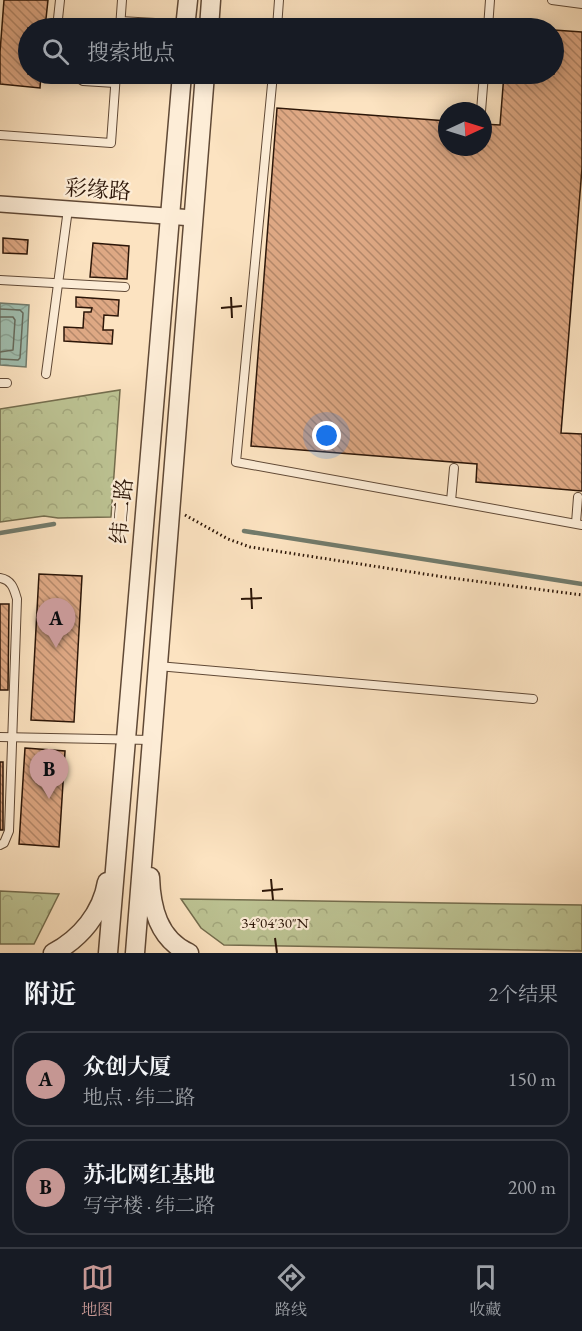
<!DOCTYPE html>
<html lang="zh">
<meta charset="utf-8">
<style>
body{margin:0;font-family:"EB Garamond","Noto Serif SC",serif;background:#242831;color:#f1f3f6}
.compass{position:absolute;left:438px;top:102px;width:54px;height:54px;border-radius:50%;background:#171b24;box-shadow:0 3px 15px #0003;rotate:86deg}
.you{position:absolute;left:327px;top:436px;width:21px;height:21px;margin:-15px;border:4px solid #fff;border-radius:50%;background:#1a73e8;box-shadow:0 0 0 9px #1a73e833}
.badge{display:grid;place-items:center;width:39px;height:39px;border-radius:50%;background:#c59692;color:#111;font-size:20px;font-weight:700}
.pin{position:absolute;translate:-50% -50px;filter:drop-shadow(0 2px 3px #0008)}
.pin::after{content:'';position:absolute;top:32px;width:21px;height:18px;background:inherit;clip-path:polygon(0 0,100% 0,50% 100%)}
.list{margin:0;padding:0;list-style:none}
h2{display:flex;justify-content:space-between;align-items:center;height:78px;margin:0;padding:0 24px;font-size:26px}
h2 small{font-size:20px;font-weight:400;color:#9ea1a6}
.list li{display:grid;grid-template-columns:39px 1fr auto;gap:18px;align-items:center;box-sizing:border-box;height:96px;margin:0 12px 12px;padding:0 12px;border:2px solid #363941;border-radius:18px}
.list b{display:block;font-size:22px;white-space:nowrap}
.list p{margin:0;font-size:20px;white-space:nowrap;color:#9ea1a6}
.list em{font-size:20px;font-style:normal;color:#9ea1a6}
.icon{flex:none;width:33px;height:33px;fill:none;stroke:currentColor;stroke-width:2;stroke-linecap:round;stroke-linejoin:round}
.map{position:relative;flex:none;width:582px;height:953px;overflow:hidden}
.search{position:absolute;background:#171b24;box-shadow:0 3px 15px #0003;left:18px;right:18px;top:18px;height:66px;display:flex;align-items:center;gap:15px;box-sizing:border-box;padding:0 21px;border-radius:33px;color:#9ea1a6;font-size:22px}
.sheet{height:294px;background:#171b24}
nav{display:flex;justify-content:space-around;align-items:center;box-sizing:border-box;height:84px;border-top:2px solid #363941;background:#171b24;font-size:16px;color:#9ea1a6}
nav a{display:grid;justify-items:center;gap:3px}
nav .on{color:#c59692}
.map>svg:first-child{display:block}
.forest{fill:url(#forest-crowns);stroke:#746d4e;stroke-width:1.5}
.water{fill:url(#water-waves);stroke:#727b6c;stroke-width:1.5}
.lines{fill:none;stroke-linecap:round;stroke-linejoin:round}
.shore{stroke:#666a5c;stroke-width:1.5}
.stream{stroke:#727b6c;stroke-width:4.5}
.building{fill:url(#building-back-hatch);stroke:#2c1608;stroke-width:1.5}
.service-casing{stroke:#604936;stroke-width:10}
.minor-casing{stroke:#604936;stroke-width:18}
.tertiary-casing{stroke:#604936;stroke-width:21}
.path{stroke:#2c1608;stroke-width:3;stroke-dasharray:1.5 3;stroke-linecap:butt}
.service{stroke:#fdedd7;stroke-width:8}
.minor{stroke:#fdedd7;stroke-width:15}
.tertiary{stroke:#fdedd7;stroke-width:18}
.ticks{fill:none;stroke:#2c1608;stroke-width:2}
.labels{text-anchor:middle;stroke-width:4.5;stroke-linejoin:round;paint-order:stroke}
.street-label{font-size:22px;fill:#2c1608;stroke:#fdedd7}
.ticks-label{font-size:15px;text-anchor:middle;fill:#2c1608;stroke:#fdedd7;stroke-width:4.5;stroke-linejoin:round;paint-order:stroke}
</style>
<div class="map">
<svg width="582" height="953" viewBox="0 0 582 953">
<defs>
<pattern id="forest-crowns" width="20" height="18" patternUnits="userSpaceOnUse" patternTransform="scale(1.5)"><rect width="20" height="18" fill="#bdc494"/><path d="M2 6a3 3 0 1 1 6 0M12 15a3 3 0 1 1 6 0" fill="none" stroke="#a3a87e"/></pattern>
<pattern id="water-waves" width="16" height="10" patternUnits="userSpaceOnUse" patternTransform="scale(1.5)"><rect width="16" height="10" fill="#a0beaf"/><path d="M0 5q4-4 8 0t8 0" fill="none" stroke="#8aa395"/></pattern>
<pattern id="building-back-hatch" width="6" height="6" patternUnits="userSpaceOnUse" patternTransform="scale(1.5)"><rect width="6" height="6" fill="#dea884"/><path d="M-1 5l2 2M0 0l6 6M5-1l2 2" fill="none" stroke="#b4886a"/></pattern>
</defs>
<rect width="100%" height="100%" fill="#fce3c1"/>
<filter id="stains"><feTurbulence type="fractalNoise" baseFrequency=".00333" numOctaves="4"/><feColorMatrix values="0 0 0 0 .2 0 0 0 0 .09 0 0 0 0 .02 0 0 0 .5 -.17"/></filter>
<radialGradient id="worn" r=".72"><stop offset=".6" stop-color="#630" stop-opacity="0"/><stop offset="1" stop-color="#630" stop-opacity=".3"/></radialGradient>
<g class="forest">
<path d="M120,390L111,517L58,518L44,516L0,522V409Z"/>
<path d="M0,891L59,894L34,944H0Z"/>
<path d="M181,899L582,905V951L224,945L201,928Z"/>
</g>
<path class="water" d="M0,303L29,305L26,367L0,365Z"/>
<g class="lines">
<g class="shore">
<path d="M0,309L20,310L23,313L20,358L18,360L0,359"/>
<path d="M0,317H13L15,320L13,350L0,352"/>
</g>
<g class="stream">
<path d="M244,531L582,584"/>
<path d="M0,533L54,524"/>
</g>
</g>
<g class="building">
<path d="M4,0H48L45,28H28V74H41L40,88L0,84V52Z"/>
<path d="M554,30L582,32V168L561,433L582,434V491L476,482L477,464L251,446L277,108L447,121V147H483V124L500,125L504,74H554Z"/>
<path d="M3,238L28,240L27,254L3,253Z"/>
<path d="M93,243L129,246L127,279L90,277Z"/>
<path d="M76,297L119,300L118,316L104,315L103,330H113L112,344L64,341V327L83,328L84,312H91L92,308L76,307Z"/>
<path d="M39,574L82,576L74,722L31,720Z"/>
<path d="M0,604H9L8,690H0Z"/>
<path d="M25,748L65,751L59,847L19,844Z"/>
<rect x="0" y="762" width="3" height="68"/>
</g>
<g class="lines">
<defs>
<g id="service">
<path d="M552,0L582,4"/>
<path d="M120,21L208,26"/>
<path d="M57,28L60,0"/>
<path d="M120,28L122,0"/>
<path d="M277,28L279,0"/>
<path d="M488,28L490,0"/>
<path d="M72,74L83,81L115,83"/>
<path d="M273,74L236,462L582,525"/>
<path d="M481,111L484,74"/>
<path d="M0,135L111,143L116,74"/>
<path d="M0,280L125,287"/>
<path d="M46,374L68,209"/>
<path d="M0,383H7"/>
<path d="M451,501L454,468"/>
<path d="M576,523L578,497"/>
<path d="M0,578C12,580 14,589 17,599L9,831L4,843L0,845"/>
<path d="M158,666L533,699"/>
<path d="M0,737L151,740"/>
</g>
<path id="minor" d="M0,204L193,218"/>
<g id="tertiary">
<path d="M185,28L188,0"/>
<path d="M209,28L211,0"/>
<path d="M150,877C151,907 158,939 189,953"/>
<path d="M53,953C80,939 102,913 107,882"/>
<path d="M108,953L182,74"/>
<path d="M135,953L205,74"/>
</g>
</defs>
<use href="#service" class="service-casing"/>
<use href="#minor" class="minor-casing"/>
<use href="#tertiary" class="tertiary-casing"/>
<path class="path" d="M185,515L228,539L250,547L444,577L582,595"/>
<use href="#service" class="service"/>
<use href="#minor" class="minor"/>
<use href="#tertiary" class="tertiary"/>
</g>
<path class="ticks" d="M231,297L232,318M221,308L242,306M251,588L252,609M241,599L262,598M271,879L273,900M262,891L283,889M275,938L277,953"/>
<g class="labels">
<g class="street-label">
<text transform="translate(98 189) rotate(4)" y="8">彩缘路</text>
<text transform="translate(121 511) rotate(-85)" y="8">纬二路</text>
</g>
</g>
<g class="ticks-label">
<text x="275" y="928">34°04'30"N</text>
</g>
<rect width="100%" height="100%" filter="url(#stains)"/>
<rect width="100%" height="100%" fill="url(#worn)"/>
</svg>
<svg class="compass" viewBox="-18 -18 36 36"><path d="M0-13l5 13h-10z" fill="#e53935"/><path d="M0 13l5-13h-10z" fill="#9ea1a6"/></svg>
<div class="you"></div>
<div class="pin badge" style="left:56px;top:648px">A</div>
<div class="pin badge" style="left:49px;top:799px">B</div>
<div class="search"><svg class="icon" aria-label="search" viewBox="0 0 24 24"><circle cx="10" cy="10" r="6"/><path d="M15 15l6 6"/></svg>搜索地点</div>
</div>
<section class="sheet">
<h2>附近<small>2个结果</small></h2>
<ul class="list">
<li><span class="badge">A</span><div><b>众创大厦</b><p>地点 · 纬二路</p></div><em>150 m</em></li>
<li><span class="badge">B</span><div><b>苏北网红基地</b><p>写字楼 · 纬二路</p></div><em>200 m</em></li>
</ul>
</section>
<nav>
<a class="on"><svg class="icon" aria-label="map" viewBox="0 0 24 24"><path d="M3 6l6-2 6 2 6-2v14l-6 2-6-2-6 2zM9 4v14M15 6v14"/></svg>地图</a>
<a><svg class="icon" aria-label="directions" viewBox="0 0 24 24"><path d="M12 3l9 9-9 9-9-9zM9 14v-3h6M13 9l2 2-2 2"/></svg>路线</a>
<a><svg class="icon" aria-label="saved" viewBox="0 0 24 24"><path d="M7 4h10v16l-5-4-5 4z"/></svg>收藏</a>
</nav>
